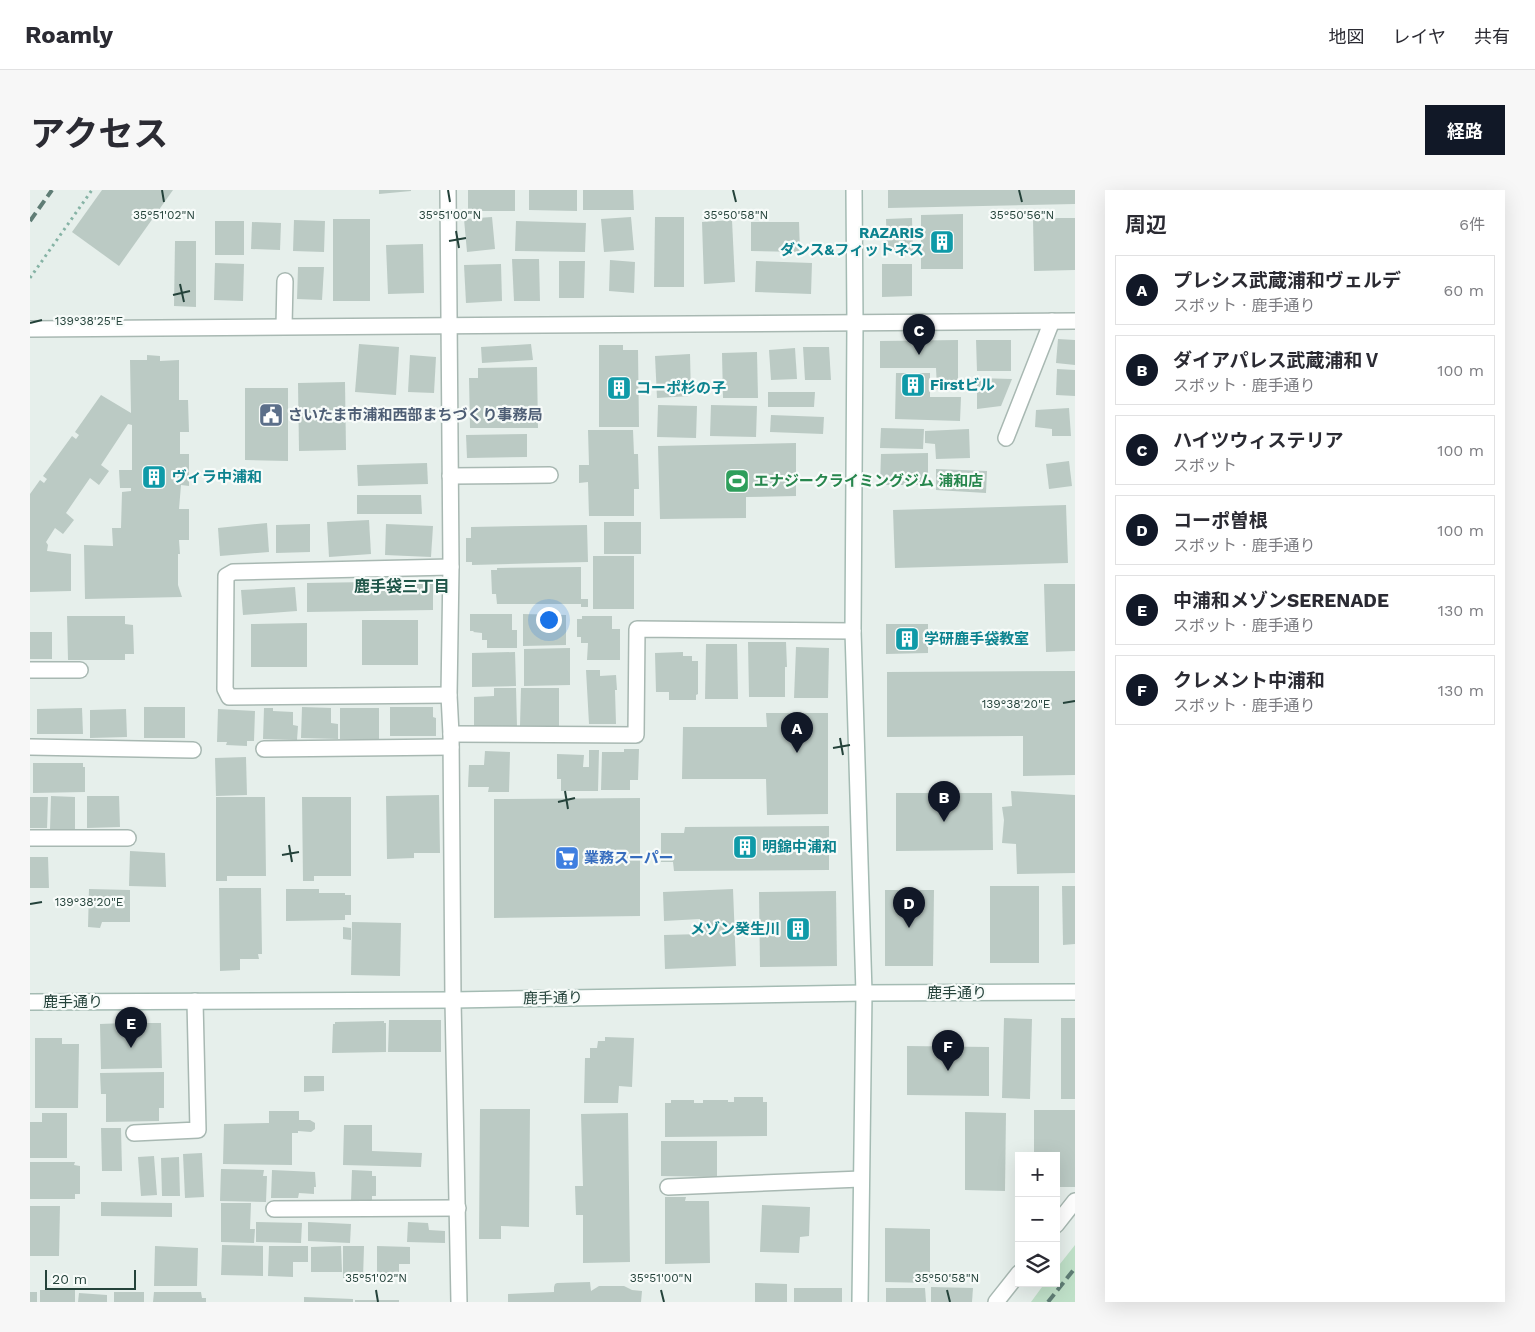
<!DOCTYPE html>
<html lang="ja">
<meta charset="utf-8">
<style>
body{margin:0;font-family:"Work Sans","Noto Sans JP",sans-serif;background:#f7f7f7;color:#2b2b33}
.controls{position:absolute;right:15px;bottom:15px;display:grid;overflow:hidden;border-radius:0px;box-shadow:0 5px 20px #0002}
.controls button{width:45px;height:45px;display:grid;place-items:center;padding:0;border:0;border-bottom:1px solid #e1e1e2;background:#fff;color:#2b2b33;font:25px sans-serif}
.scale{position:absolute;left:15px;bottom:12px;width:91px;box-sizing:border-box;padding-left:5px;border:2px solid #24423a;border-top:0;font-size:14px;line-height:18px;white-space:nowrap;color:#24423a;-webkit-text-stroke:4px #f7fbf9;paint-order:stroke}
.you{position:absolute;left:518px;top:429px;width:18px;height:18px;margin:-12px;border:4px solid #fff;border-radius:50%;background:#1a73e8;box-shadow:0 0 0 8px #1a73e833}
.badge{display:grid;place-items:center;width:32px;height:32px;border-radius:50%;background:#111827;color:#fff;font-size:16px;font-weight:700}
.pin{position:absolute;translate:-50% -41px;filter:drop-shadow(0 1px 2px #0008)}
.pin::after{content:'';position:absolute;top:26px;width:18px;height:15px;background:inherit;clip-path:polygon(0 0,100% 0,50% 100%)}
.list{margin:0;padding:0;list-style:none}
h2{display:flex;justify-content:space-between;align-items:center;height:65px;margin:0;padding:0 20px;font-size:21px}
h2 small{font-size:16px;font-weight:400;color:#7c7c81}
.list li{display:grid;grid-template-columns:32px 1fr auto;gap:15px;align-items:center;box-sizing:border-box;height:70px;margin:0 10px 10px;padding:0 10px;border:1px solid #e1e1e2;border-radius:0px}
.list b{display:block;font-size:19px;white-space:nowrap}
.list p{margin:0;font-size:16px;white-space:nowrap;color:#7c7c81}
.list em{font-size:16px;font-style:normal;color:#7c7c81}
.icon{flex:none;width:28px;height:28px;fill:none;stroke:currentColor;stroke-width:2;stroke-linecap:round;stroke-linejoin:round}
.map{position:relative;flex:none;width:1045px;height:1112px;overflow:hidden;border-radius:0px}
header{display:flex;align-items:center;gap:30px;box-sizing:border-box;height:70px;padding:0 25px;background:#fff;border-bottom:1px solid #e1e1e2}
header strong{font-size:24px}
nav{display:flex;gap:28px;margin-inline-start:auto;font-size:18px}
.intro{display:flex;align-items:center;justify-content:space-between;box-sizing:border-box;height:120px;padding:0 30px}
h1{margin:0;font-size:35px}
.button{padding:12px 22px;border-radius:0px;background:#111827;color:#fff;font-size:18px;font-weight:700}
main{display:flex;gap:30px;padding:0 30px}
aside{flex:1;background:#fff;border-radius:0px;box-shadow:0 5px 20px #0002}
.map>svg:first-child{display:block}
.green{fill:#bfe0c8}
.building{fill:#bbcac4}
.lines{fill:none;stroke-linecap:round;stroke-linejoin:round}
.lane-casing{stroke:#a8b8b2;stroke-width:18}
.street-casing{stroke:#a8b8b2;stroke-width:18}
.secondary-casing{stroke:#a4bbb3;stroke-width:18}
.path{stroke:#86b3a5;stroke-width:3;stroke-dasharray:2.5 4;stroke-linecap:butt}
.lane{stroke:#fff;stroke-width:15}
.street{stroke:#fff;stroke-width:15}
.secondary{stroke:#fff;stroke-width:15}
.rail{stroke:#5f7d75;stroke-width:4;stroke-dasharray:10 5;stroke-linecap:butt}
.ticks{fill:none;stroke:#24423a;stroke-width:2}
.labels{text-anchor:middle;stroke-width:4.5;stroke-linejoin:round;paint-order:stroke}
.culture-label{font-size:15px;font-weight:bold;fill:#0d838f;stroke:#f7fbf9;text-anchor:start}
.service-label{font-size:15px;font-weight:bold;fill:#4e5e75;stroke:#f7fbf9;text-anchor:start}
.leisure-label{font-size:15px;font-weight:bold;fill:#27864d;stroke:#f7fbf9;text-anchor:start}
.shop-label{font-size:15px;font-weight:bold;fill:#366cbe;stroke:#f7fbf9;text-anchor:start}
.street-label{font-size:15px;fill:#24423a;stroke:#f7fbf9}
.neighbourhood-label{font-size:16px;font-weight:bold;fill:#1f5548;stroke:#f7fbf9}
.ticks-label{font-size:12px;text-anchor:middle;fill:#24423a;stroke:#f7fbf9;stroke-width:4.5;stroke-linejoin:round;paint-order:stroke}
</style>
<header>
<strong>Roamly</strong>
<nav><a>地図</a><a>レイヤ</a><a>共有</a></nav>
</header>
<div class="intro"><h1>アクセス</h1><a class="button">経路</a></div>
<main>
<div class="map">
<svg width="1045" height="1112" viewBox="0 0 1045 1112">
<rect width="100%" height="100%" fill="#e6efeb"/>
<path class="green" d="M1045,1055V1112H1001L1015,1093H1026V1079Z"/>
<g class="building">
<path d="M72,0H143L89,76L42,42Z"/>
<path d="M349,0H381V1L349,4Z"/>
<rect x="438" y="0" width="47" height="21"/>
<path d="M499,0H547V21L499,20Z"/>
<path d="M553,0H603L604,20H553Z"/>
<path d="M858,0H1045V14L858,18Z"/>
<path d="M933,24V79H891V25Z"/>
<path d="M462,27L465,59L437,62L434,29Z"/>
<path d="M601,27L604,60L574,62L571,29Z"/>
<path d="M625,27H654V97H624Z"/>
<path d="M882,28L883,61H857L856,29Z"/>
<path d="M1003,28H1045V80L1004,81Z"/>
<rect x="303" y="29" width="37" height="82"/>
<path d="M264,30L295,31L294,62L263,61Z"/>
<path d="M702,30L705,92L674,94L672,32Z"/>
<rect x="185" y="31" width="29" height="34"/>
<path d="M486,31L556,33L555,62L485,61Z"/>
<path d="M222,32L251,33L250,60L221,59Z"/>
<path d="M721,32H769L770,62L721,61Z"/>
<path d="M145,51H166V117L144,116Z"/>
<path d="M393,54L394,103L358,104L356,55Z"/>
<path d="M482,69H509L510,111H484Z"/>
<path d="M580,70L605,72L604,103L579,101Z"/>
<path d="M529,71H555L554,108H529Z"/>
<path d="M726,71L782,73L781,104L725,102Z"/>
<path d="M185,73L214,74L213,111L184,110Z"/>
<path d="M471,74L472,111L436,113L434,75Z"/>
<path d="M852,74H882V106L852,107Z"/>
<path d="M268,77H294L292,110L267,109Z"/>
<path d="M1028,149L1045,150V175L1026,173Z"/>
<path d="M928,150V200L907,199L906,178H850V151Z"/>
<path d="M946,150H981V181H947Z"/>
<path d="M329,154L369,157L366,205L325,202Z"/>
<path d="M501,154L503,170L452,173L451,157Z"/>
<path d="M569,155H593V160H608L609,237H569Z"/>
<path d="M773,157H799L801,190H775Z"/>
<path d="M765,158L767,189L741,190L739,160Z"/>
<path d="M727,162L728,208H693L692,163Z"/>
<path d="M660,164L661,206L627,208L625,166Z"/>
<path d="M117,165L130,166V171L149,170V210H158L159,242H150V264H159V296L151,295L149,319H159V350H149L150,364H148V395L152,407L55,409L54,355L83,356L82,338H91L92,302L101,301V298H90L89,280H102V235L98,234L71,275L79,281L69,295L60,288L36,323L44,330L33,344L25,338L16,352L18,355L17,361L41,364V401L0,402V304L10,290L14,293L17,289L13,286L42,246L46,249L49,245L45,242L71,205L101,223L100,170H117Z"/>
<path d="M380,165L406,167L404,203L378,202Z"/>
<path d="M507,177L508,238H440L439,188H448V178Z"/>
<path d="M1027,179L1045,180V206L1026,205Z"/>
<path d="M866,183H900V207H931L930,231L865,229Z"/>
<path d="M947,188L982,189L971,216L947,219Z"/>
<path d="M315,192L316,260L269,261L268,193Z"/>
<path d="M215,198H258V271L215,270Z"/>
<path d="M738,202H785L784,217H738Z"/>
<path d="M628,215L667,216L666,248L627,247Z"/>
<path d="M681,215L727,216L726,247L680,246Z"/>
<path d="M1039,218L1041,246H1022V239L1005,237L1006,220Z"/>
<path d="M741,225L794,227L793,244L740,242Z"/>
<path d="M851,238L894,239L893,259L850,258Z"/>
<path d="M939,239L940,268L906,269L905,254L895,253V241Z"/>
<path d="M558,240H603L604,264H608L609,299H604V326H559L558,292L549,293V275H559Z"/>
<path d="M497,244V267L437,268L436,245Z"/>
<path d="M766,253V306L716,307V328L630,329L628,256Z"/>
<path d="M898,263V295H850L851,264Z"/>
<path d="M1039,271L1042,296L1019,299L1016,274Z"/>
<path d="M397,273L398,294L328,296L327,275Z"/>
<path d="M906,279L957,281L956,303L906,300Z"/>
<path d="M327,305H391L392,324H327Z"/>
<path d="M1036,315L1038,373L865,378L863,320Z"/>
<path d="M339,330L341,364L299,367L297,332Z"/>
<rect x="574" y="332" width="37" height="32"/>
<path d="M237,333L239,362L190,366L188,338Z"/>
<path d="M280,334V362L246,363V335Z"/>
<path d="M356,334L403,336L401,367L355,365Z"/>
<path d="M557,335L558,372L442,375V372H436V348H441V337Z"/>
<rect x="563" y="366" width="41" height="53"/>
<path d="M551,377V409H558V417H551V414H467L466,404H462L461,380H467V378Z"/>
<path d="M403,391V420L277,422V393Z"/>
<path d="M1014,394H1045V461L1016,462Z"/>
<path d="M265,397L267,421L213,425L211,400Z"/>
<path d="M440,424H482V440H487V458H457V450H452V443L443,442L444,441H440Z"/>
<path d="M493,424L536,425V455L493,456Z"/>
<path d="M37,426H95V434L103,435L104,464H95V470H38Z"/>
<path d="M552,426H582V439H590V470H557L558,453H551V447H547V429H552Z"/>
<rect x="332" y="430" width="56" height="45"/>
<path d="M277,433V477H221V434Z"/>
<path d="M856,434H898V463L856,464Z"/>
<rect x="0" y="442" width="22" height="27"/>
<path d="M718,452H756L757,477H755V507H719Z"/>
<path d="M676,454H707L708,509H675Z"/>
<path d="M766,457L799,458L798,508H764Z"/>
<path d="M540,458V495L494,496V459Z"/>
<path d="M485,462L486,496L442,497V463Z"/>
<path d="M653,462V466H662V471H668V504L666,505V510H639V502H626L625,463Z"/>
<path d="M556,480H570V486L586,485L587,500H585L586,534H559Z"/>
<path d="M1045,481V585L993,586V546L857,547V482Z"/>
<path d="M464,498H486L487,537L444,538V507L464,506Z"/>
<path d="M491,498H529V536H490Z"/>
<rect x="114" y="517" width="41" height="31"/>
<path d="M272,517L301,518V533L308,534V549L271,548Z"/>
<path d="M360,517H403V527L406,528V546H360Z"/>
<path d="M52,518L53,544H7V519Z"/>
<path d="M234,518H243V521L263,522V535L268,536L267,550L233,549Z"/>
<path d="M310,518H349V550L310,549Z"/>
<path d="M96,519L97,547L60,548V520Z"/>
<path d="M188,519L225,521L224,551H217V556L196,555L197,552H187Z"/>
<path d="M736,523H798V624L737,625L736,589H652L653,537H737Z"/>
<path d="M594,559H609L608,590H600V600H571L572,562H594Z"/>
<path d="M559,560H569L568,601H531V589H527V564L554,565L553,577H559Z"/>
<path d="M455,561L480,562L479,602H458L459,597H438L439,575H454Z"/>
<path d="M216,567L217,605L186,606L185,568Z"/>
<path d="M3,573H53V577H55V602L3,603Z"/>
<path d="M981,601L1045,605V683L987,684L986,654L972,653L974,630L972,617L982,616Z"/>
<path d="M866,603H962L963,660L866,661Z"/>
<path d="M409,605L410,663H384V668L357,669L356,606Z"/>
<path d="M21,606L45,607V641L20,640Z"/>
<path d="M57,606H89L90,637L57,638Z"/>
<path d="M0,607H18L17,638H0Z"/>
<path d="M186,607H235L236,686H197V691H186Z"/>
<path d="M272,607H321V686H284V691H273Z"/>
<path d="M610,608V726L464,728V609Z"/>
<path d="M799,636V680L644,681L643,672H631V643H654L655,637Z"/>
<path d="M100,661L135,663L136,697L99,696Z"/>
<path d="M0,667H18L19,698H0Z"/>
<rect x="960" y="696" width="49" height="77"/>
<path d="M1032,696H1045V754L1033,755Z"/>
<path d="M189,698H231L232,764H228L229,769H210V780L190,781Z"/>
<path d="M59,699L100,700V732H72L70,738L58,737Z"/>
<path d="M256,699H289V703H315V705H321V725H315V730L256,731Z"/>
<path d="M703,699L706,776L635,779L634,745L671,744L670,729L634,731L633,702Z"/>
<path d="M855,700H904L903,776H855Z"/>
<path d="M806,701L807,776L730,777L729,702Z"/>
<path d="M322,732L371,733L370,786L321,785Z"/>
<path d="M313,737L321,738V750L313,749Z"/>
<path d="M974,828L1002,829L1000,909L972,908Z"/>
<rect x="1031" y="828" width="14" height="81"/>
<path d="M359,830H411V862H358Z"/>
<path d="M354,831V833H356V862L302,863L303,834H305V832Z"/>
<path d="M95,833V838H105V833H131L132,878L71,879L70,834Z"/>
<path d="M575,847L604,848L602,897L589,896L588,913H554L555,868H560V858H567L568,851H575Z"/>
<path d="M5,848H32V854H49L48,918H5Z"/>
<path d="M877,856L959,857V906L877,905Z"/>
<path d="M134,882V918H129V931L76,932V904H71L70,883Z"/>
<path d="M274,886H294V901L274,902Z"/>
<path d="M704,907H733V912H737V946L635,947V913H641V910H664V913H673V910H698V912H704Z"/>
<path d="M450,919H500L499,1037L471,1036V1049H449Z"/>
<path d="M1004,920H1045V997H1026V966H1004Z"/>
<path d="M239,921H269V930H280L285,933V939L281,942L268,941V943H262V975L193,974L194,934L239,933Z"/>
<path d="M935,922L976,923L975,1001L935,1000Z"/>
<path d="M12,923H37V968H0V932H12Z"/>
<path d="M598,923L600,1072L553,1073V1025H546L545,996H553L551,924Z"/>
<path d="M314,935H342V961L392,963L391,977L313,975Z"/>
<path d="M71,938H91L92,981H72Z"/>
<path d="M631,951H687V987L631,986Z"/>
<path d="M172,963L174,1007L155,1008L153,964Z"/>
<path d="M124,966L127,1005L111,1006L108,967Z"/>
<path d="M149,967L150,1006H132L131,968Z"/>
<path d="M0,972H45L44,975L50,976V1004H45V1009H0Z"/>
<path d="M191,979L234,980L233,986H237L236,1012L190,1011Z"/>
<path d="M242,980L285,982L286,997H284V1004L269,1003L268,1008H241Z"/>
<path d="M322,980L342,981V986H346V1006H342V1011H321Z"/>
<path d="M635,1007H656L655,1011H679L680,1073L635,1074Z"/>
<path d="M71,1012L142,1013V1027L71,1026Z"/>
<path d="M191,1013H221L220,1039H225L224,1053L191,1052Z"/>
<path d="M732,1015L780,1017L779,1046L770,1047L769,1063L730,1062Z"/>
<path d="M0,1016H30L29,1066H0Z"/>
<path d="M226,1032L272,1033L271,1053L226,1052Z"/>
<path d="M278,1032L321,1034L320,1053L278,1051Z"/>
<path d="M378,1032L398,1033L399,1040L415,1041V1053L377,1052Z"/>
<path d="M855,1038L900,1039V1093L855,1092Z"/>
<path d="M192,1055L233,1056V1086L191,1085Z"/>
<path d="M125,1056L168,1058L167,1096H124Z"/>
<path d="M239,1056H278V1072H263V1087L238,1086Z"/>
<path d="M311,1056L312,1082H281V1057Z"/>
<path d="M313,1056H334L333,1088H313Z"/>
<path d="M347,1056L380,1057V1074H369V1088H347Z"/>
<path d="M560,1092L561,1101L569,1096H594L602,1100L612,1101L611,1112H478V1104L524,1102V1097L525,1094L527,1093Z"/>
<path d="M725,1093L757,1094V1112H725Z"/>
<path d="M901,1097L943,1098L942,1112H901Z"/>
<rect x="764" y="1098" width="48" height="14"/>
<path d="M856,1098H895L896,1112H856Z"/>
<rect x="10" y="1100" width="35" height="12"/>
<rect x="0" y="1102" width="7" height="10"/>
<rect x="84" y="1102" width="30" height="10"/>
<path d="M124,1102H171L172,1108H176V1112H123Z"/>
<path d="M49,1103L77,1105V1112H48Z"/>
<path d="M274,1107L323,1109V1112H274Z"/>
<rect x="325" y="1110" width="44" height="2"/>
</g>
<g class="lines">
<defs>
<g id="lane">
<path d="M254,136L255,91"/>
<path d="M976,248L1022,131"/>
<path d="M420,286L520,285"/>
<path d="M0,480H50"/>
<path d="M419,505L199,507L195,499L196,386L203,382L421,377"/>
<path d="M421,544L606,545L607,439L823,441"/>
<path d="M0,557L163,560"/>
<path d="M234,559L421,557"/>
<path d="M0,648H98"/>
<path d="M104,943L168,940L165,811"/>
<path d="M638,997L831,989"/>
<path d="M244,1019L428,1018"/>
</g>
<g id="street">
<path d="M418,0L421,377L419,505L421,544L423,810L429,1112"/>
<path d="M0,139L1045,131"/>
<path d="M1026,1035L1045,1011"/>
<path d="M966,1112L989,1083"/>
</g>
<g id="secondary">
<path d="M824,0L825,133L823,441L834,803L830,1112"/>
<path d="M0,812L423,810L834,803L1045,802"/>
</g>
</defs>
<use href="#lane" class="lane-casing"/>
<use href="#street" class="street-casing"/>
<use href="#secondary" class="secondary-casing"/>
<path class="path" d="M0,88L62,0"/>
<use href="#lane" class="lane"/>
<use href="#street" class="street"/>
<use href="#secondary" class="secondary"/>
<g class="rail">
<path d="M0,31L22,0"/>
<path d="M1018,1112L1045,1078"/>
</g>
</g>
<path class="ticks" d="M132,0L134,12M418,0L420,12M703,0L706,12M989,0L992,12M426,41L429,58M419,51L436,48M150,94L154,112M143,105L160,101M0,133L12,130M1033,513L1045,511M810,548L813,565M803,558L820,555M535,601L538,619M528,612L545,608M259,655L262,672M252,665L269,662M0,714L12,712M346,1100L348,1112M631,1100L634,1112M917,1100L920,1112"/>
<defs>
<symbol id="building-square" viewBox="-11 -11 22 22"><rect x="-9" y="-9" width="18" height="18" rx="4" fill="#0f9aa8" stroke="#f7fbf9"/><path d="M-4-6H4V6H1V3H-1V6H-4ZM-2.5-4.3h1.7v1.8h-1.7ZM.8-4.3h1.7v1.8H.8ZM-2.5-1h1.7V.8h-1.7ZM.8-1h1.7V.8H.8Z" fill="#fff"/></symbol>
<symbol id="civic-square" viewBox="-11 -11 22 22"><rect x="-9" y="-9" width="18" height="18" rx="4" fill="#5c6f8a" stroke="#f7fbf9"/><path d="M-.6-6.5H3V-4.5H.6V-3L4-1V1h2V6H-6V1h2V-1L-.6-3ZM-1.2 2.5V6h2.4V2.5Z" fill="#fff"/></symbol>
<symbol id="stadium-square" viewBox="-11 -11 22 22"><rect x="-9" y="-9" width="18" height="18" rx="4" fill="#2e9e5b" stroke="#f7fbf9"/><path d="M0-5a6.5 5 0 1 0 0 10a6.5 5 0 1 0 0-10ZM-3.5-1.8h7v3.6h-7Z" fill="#fff"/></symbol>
<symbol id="supermarket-square" viewBox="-11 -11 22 22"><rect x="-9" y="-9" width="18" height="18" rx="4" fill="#3f7fe0" stroke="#f7fbf9"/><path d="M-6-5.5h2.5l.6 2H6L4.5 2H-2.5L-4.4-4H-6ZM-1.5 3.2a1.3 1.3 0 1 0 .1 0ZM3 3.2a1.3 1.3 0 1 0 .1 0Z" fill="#fff"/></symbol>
</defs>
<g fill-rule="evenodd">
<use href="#building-square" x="898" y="38" width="28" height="28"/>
<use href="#building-square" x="869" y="181" width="28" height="28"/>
<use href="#building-square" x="575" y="184" width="28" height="28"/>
<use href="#civic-square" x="227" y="211" width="28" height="28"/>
<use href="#building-square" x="110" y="273" width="28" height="28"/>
<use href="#stadium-square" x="693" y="277" width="28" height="28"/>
<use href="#building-square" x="863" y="435" width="28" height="28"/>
<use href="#building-square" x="701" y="643" width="28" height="28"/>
<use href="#supermarket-square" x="523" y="654" width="28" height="28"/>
<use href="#building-square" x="754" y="725" width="28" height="28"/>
</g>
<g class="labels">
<g class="culture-label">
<text x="894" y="48" text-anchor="end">RAZARIS<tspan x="894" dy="17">ダンス&amp;フィットネス</tspan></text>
<text x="900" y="200">Firstビル</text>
<text x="606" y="203">コーポ杉の子</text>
<text x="142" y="292">ヴィラ中浦和</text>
<text x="894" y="454">学研鹿手袋教室</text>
<text x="732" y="662">明錦中浦和</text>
<text x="750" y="744" text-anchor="end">メゾン癸生川</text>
</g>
<g class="service-label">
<text x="258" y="230">さいたま市浦和西部まちづくり事務局</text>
</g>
<g class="leisure-label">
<text x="724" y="296">エナジークライミングジム 浦和店</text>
</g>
<g class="shop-label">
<text x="554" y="673">業務スーパー</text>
</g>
<g class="street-label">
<text x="927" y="808">鹿手通り</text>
<text transform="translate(523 808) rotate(-1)" y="5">鹿手通り</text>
<text x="43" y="817">鹿手通り</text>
</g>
<g class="neighbourhood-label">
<text x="372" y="402">鹿手袋三丁目</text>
</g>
</g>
<g class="ticks-label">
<text x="134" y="29">35°51'02"N</text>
<text x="420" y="29">35°51'00"N</text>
<text x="706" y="29">35°50'58"N</text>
<text x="992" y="29">35°50'56"N</text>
<text x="59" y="135">139°38'25"E</text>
<text x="986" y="518">139°38'20"E</text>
<text x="59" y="716">139°38'20"E</text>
<text x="346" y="1092">35°51'02"N</text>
<text x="631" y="1092">35°51'00"N</text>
<text x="917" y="1092">35°50'58"N</text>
</g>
</svg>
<div class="controls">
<button>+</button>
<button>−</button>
<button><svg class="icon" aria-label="layers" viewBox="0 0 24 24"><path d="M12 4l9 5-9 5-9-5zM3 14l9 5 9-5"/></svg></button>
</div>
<div class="scale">20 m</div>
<div class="you"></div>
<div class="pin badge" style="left:767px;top:563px">A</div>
<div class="pin badge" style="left:914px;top:632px">B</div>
<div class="pin badge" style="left:889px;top:165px">C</div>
<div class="pin badge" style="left:879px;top:738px">D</div>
<div class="pin badge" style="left:101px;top:858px">E</div>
<div class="pin badge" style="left:918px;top:881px">F</div>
</div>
<aside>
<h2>周辺<small>6件</small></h2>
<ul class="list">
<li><span class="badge">A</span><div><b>プレシス武蔵浦和ヴェルデ</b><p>スポット · 鹿手通り</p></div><em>60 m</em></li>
<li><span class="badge">B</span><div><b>ダイアパレス武蔵浦和Ⅴ</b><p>スポット · 鹿手通り</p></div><em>100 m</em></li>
<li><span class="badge">C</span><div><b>ハイツウィステリア</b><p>スポット</p></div><em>100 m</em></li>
<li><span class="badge">D</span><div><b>コーポ曽根</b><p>スポット · 鹿手通り</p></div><em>100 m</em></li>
<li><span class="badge">E</span><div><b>中浦和メゾンSERENADE</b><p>スポット · 鹿手通り</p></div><em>130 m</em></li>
<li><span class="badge">F</span><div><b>クレメント中浦和</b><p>スポット · 鹿手通り</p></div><em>130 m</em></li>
</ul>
</aside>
</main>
